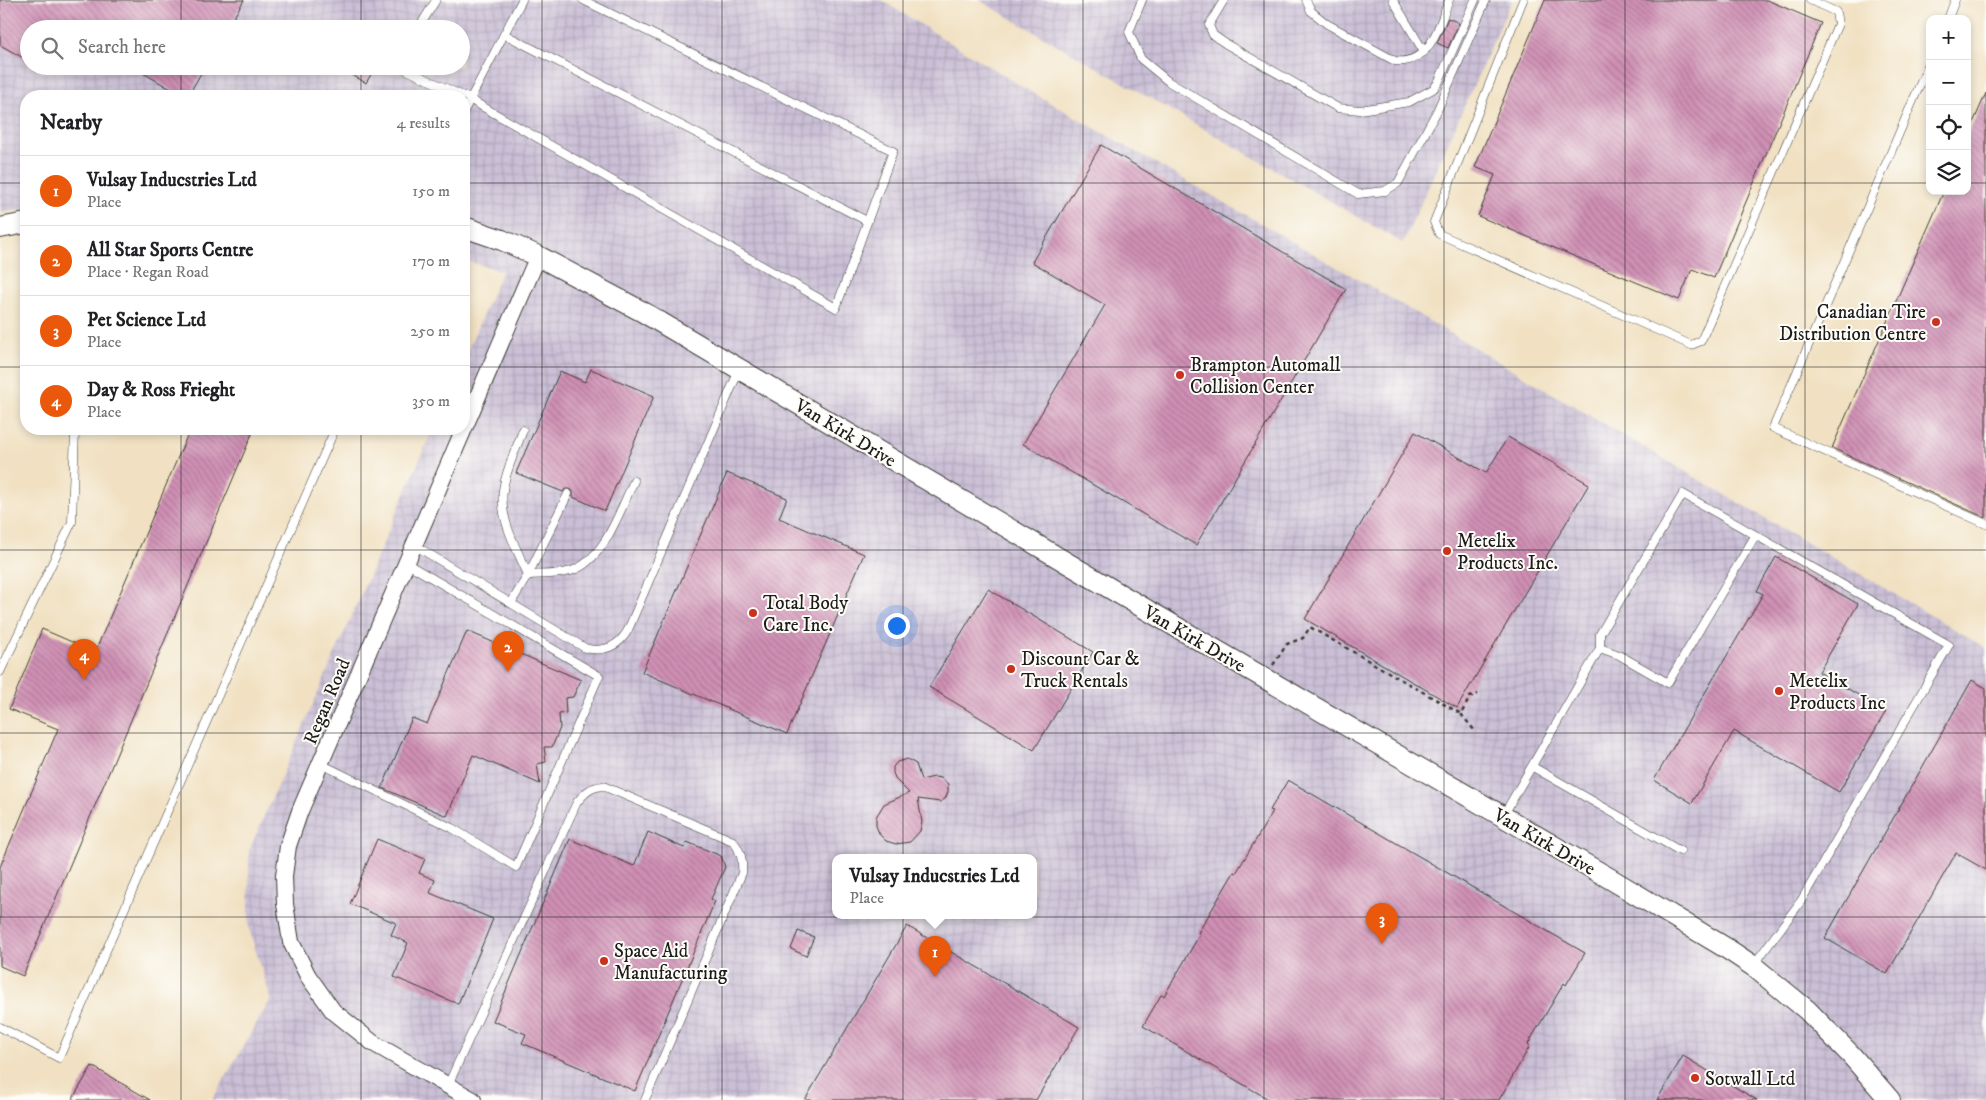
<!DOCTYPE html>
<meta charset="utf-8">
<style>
body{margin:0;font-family:"IM FELL DW Pica",serif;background:#f6f6f6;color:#202124}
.controls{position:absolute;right:15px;top:15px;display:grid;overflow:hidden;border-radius:10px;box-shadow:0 2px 8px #0003}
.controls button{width:45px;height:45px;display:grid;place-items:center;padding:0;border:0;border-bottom:1px solid #e0e0e0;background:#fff;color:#202124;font:25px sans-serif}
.you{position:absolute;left:896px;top:625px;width:18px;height:18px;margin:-12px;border:4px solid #fff;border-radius:50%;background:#1a73e8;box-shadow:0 0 0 8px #1a73e833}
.badge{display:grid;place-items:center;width:32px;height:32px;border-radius:50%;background:#ea580c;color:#fff;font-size:16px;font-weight:700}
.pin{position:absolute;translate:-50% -41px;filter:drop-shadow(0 1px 2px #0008)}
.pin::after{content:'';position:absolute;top:26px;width:18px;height:15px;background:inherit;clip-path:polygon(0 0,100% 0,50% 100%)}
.popup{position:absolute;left:832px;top:854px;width:205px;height:65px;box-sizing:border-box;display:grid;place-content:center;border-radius:10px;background:#fff;filter:drop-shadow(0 1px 4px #0005);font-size:16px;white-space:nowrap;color:#757577}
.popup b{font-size:19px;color:#202124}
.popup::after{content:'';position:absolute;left:50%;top:100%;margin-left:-10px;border:10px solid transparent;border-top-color:#fff}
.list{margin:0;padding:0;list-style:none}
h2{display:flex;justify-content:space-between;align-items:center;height:65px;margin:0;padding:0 20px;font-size:21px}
h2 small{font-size:16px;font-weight:400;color:#757577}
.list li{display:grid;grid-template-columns:32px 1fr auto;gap:15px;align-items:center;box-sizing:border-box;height:70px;padding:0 20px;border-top:1px solid #e0e0e0}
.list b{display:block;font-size:19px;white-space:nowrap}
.list p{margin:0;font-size:16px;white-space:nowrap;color:#757577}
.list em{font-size:16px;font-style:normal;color:#757577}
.icon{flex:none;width:28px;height:28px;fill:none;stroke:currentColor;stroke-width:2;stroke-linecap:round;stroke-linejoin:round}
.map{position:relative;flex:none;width:1986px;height:1100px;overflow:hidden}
.search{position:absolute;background:#fff;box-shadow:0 2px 8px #0003;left:20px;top:20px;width:450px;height:55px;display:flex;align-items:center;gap:12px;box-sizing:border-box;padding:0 18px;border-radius:28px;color:#757577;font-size:19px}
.panel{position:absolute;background:#fff;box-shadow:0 2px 8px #0003;left:20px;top:90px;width:450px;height:345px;border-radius:20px}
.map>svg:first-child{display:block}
.industrial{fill:url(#industrial-grid);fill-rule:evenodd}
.building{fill:url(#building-back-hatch)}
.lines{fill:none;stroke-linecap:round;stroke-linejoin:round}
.service-casing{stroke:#3c3a35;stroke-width:9}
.minor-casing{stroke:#3c3a35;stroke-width:18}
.tertiary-casing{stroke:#3c3a35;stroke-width:22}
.path{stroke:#3c3a35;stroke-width:2.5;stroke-dasharray:4 4;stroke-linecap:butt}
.service{stroke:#fff;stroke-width:8}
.minor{stroke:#fff;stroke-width:16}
.tertiary{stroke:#fff;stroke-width:20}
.grid{fill:none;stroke:#1c1c1c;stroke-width:1;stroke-opacity:0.55}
.poi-dot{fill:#c8321e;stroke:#fdfcf7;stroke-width:2}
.labels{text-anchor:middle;stroke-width:4;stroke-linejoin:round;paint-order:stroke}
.poi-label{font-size:19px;fill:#1c1c1c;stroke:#fdfcf7;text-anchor:start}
.street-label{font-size:19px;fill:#1c1c1c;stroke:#fdfcf7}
</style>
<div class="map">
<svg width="1986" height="1100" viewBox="0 0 1986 1100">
<defs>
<pattern id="industrial-grid" width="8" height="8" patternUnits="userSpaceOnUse" patternTransform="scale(1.25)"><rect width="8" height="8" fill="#cabfd6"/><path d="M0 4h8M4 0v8" fill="none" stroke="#ada4b7"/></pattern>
<pattern id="building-back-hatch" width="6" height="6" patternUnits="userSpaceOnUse" patternTransform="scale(1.25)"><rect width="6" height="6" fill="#d090b5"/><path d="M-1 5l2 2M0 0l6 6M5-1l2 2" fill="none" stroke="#a87592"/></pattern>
</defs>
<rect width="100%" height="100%" fill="#fdfcf7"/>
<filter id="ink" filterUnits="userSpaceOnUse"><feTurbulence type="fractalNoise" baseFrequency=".02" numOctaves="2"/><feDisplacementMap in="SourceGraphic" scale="10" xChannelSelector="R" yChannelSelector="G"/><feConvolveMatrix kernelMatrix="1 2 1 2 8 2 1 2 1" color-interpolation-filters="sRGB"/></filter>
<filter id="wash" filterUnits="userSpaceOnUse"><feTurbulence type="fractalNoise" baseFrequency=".0096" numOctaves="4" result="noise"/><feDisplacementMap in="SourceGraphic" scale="20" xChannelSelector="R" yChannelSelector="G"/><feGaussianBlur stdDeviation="1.12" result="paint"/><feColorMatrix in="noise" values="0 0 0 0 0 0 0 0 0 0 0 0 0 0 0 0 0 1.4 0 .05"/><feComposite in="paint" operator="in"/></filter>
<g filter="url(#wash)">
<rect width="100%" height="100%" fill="#f1e1c2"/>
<g class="industrial">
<path d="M0,0H881L1016,83L1373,288L1986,648V1100H212L271,999L249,929V851L433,429H464V358L502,271L464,260V96H26V209L0,213ZM29,29H461V66H29ZM836,858H1034V916H836Z"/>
<path d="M979,0H1512L1403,243Z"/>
</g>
<g id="blocks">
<g class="building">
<path d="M0,0H244L227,29H29V61L0,45Z"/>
<path d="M1545,0H1767L1821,23L1714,278L1692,269L1679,300L1478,216L1495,175L1475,167Z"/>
<path d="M1448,18L1459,23L1448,48L1437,43Z"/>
<path d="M131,66H205L188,96H183Z"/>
<path d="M337,66H376L366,83Z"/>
<path d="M1986,93V518L1832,448L1944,191H1967V137Z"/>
<path d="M1101,145L1346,289L1196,545L1023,444L1105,305L1032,262Z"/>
<path d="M591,369L654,396L605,511L573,497V491L570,489H565L563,492L516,473L560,371L585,382Z"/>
<path d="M190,429H254L23,976L0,966V867L58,729L9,709L42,629L95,652Z"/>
<path d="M1415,432L1486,473L1508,437L1589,484L1457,708L1305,619Z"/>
<path d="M727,473L787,498L779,518L864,554L787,734L642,672Z"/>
<path d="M1776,557L1858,604L1819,672L1886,711L1839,792L1734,731L1692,803L1654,780L1763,594L1757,591Z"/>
<path d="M988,589L1093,652L1034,750L929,687Z"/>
<path d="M467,631L581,680L573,697L565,698L566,713L559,714L560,728L552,747H544L546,762L537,764L540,784L473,755L447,816L382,788L412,718L427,724Z"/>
<path d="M1972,680L1986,688V870L1956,853L1887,974L1825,938Z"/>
<path d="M907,759L916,764L921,780L934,777L941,778L948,784V792L945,799L940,802L918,799L922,822L920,831L910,842L896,844L886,841L880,835L876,826V817L884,804L909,793L896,780L893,773V767L897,762Z"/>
<path d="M1288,780L1585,953L1566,985L1564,983L1528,1044L1530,1046L1499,1100H1270L1143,1026L1161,995L1164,996L1200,934L1198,933L1234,872L1236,873L1273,811L1270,810Z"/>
<path d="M648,832L684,848L687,842L721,856L725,867L711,899L715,901L635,1091L522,1043L526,1034L493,1021L570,839L634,866Z"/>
<path d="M377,839L425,859L419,873L435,880L430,893L493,919L458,1004L394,977L408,943L391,935L396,923L350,904Z"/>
<path d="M907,926L1079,1027L1036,1100H805Z"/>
<path d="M798,931L814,937L806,956L791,949Z"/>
<path d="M1683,1056L1757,1100H1657Z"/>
<path d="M92,1066L150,1100H72Z"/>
</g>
</g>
</g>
<g filter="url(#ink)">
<use href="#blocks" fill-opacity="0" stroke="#3c3a35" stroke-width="1"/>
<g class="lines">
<defs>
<g id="service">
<path d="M1142,0L1129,32L1141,59L1169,82L1358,194L1385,191L1398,183L1437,111L1486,0"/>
<path d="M1224,0L1209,25L1213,35L1226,44L1338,108L1360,110L1409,102L1433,89L1438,83L1475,0"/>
<path d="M1306,0L1311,11L1327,24L1395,61C1430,65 1439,26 1449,0"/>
<path d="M1393,0L1424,52"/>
<path d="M1523,0L1434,222L1439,234L1691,345L1701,341L1838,24L1836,12L1810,0"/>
<path d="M1948,19L1955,0"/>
<path d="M418,29L436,0"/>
<path d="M504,34L867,221"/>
<path d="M1930,61L1773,428L1986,524"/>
<path d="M398,66L463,96"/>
<path d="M464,96L836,308L893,151L583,0"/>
<path d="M464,111L522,0"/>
<path d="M523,430C516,450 506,469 503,490C499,519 517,549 528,575C542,574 557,575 571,571C604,561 620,510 634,481"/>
<path d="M414,545L585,648C604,653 619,646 628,630L739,370"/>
<path d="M511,603L528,575L568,494"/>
<path d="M1600,648L1619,655L1668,683L1755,536"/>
<path d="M0,672L72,522L75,429"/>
<path d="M321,764L452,828L516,867L599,676L406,563"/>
<path d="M1533,767L1680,851"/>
<path d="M1503,816L1600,648V634L1683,494L1949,645L1801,901L1753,966"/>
<path d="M0,1027L59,1058L335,429"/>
<path d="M448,1085L577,802C585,793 590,787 603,786L733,841C741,851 743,860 742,873L645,1100"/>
</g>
<path id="minor" d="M473,1100L373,1043L333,1011L308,976L291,942L285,904L284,876L288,846L300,811L538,256"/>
<g id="tertiary">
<path d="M464,227L502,240L538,256L643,312L1123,596L1609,878L1726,948L1753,966L1807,1010L1851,1055L1890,1100"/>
<path d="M0,228L26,223"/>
</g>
</defs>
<use href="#service" class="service-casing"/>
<use href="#minor" class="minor-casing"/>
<use href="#tertiary" class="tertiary-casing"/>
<g class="path">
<path d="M1273,665L1287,644L1303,638L1310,627L1461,714L1470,697L1478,694"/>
<path d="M1461,714L1475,731"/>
</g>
<use href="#service" class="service"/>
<use href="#minor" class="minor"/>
<use href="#tertiary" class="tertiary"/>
</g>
</g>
<path class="grid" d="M181,0V29M361,0V29M542,0V1100M722,0V1100M903,0V1100M1083,0V1100M1264,0V1100M1444,0V1100M1625,0V1100M1805,0V1100M181,66V96M361,66V96M0,183H26M464,183H1930M1967,183H1986M0,367H26M464,367H1986M181,429V1100M361,429V1100M0,550H1986M0,733H1986M0,917H1986"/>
<g class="poi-dot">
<circle cx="1936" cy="322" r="5"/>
<circle cx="1180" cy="375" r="5"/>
<circle cx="1447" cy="551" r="5"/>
<circle cx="753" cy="613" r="5"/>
<circle cx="1011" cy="669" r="5"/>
<circle cx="1779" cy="691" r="5"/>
<circle cx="604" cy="961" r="5"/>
<circle cx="1695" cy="1078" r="5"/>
</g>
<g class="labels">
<g class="poi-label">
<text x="1926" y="318" text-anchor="end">Canadian Tire<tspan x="1926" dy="22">Distribution Centre</tspan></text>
<text x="1190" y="371">Brampton Automall<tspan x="1190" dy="22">Collision Center</tspan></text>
<text x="1457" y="547">Metelix<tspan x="1457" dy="22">Products Inc.</tspan></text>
<text x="763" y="609">Total Body<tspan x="763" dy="22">Care Inc.</tspan></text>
<text x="1021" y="665">Discount Car &amp;<tspan x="1021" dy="22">Truck Rentals</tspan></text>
<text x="1789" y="687">Metelix<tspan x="1789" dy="22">Products Inc</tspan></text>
<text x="614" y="957">Space Aid<tspan x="614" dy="22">Manufacturing</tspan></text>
<text x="1705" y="1085">Sotwall Ltd</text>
</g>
<g class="street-label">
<text transform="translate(846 432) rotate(31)" y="7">Van Kirk Drive</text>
<text transform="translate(1195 638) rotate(30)" y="7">Van Kirk Drive</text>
<text transform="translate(326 701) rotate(-67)" y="7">Regan Road</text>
<text transform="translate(1545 841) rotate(30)" y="7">Van Kirk Drive</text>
</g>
</g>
</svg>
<div class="controls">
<button>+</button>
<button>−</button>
<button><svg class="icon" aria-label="locate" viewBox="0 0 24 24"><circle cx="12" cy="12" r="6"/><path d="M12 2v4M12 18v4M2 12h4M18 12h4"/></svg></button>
<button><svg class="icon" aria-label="layers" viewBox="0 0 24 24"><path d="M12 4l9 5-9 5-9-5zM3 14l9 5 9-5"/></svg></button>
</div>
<div class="you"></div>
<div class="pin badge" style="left:935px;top:977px">1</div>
<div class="popup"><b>Vulsay Inducstries Ltd</b>Place</div>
<div class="pin badge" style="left:508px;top:672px">2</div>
<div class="pin badge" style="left:1382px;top:944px">3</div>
<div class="pin badge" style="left:84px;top:680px">4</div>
<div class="search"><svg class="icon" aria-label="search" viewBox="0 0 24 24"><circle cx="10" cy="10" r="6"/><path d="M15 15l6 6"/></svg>Search here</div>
<section class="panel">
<h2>Nearby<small>4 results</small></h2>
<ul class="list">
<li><span class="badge">1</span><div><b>Vulsay Inducstries Ltd</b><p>Place</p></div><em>150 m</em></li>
<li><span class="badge">2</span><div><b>All Star Sports Centre</b><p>Place · Regan Road</p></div><em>170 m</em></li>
<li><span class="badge">3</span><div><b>Pet Science Ltd</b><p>Place</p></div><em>250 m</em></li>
<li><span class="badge">4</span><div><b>Day &amp; Ross Frieght</b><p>Place</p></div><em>350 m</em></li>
</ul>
</section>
</div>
